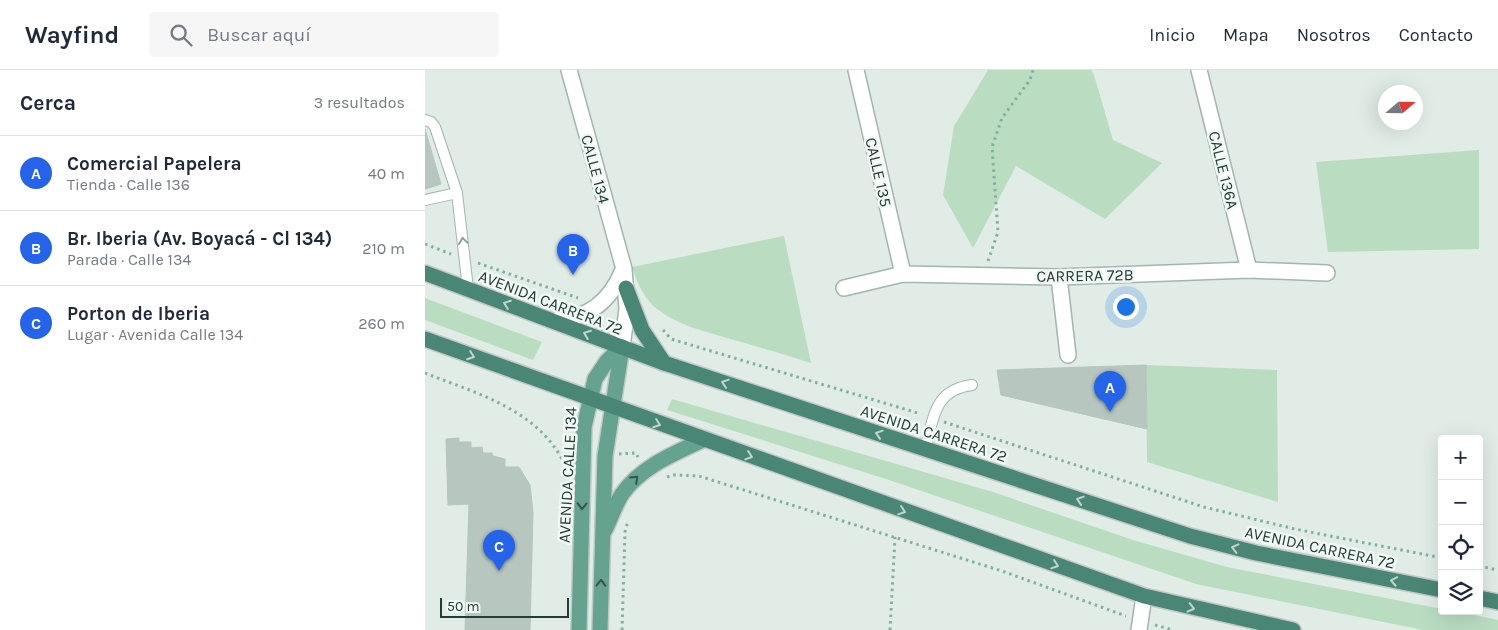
<!DOCTYPE html>
<html lang="es">
<meta charset="utf-8">
<style>
body{margin:0;font-family:Karla,sans-serif;background:#f6f6f7;color:#1f2937}
.controls{position:absolute;right:15px;bottom:15px;display:grid;overflow:hidden;border-radius:5px;box-shadow:0 5px 20px #0002}
.controls button{width:45px;height:45px;display:grid;place-items:center;padding:0;border:0;border-bottom:1px solid #e0e1e3;background:#fff;color:#1f2937;font:25px sans-serif}
.compass{position:absolute;left:953px;top:15px;width:45px;height:45px;border-radius:50%;background:#fff;box-shadow:0 5px 20px #0002;rotate:70deg}
.scale{position:absolute;left:15px;bottom:12px;width:129px;box-sizing:border-box;padding-left:5px;border:2px solid #213d34;border-top:0;font-size:14px;line-height:18px;white-space:nowrap;color:#213d34;-webkit-text-stroke:4px #f2f8f5;paint-order:stroke}
.you{position:absolute;left:700px;top:236px;width:18px;height:18px;margin:-12px;border:4px solid #fff;border-radius:50%;background:#1a73e8;box-shadow:0 0 0 8px #1a73e833}
.badge{display:grid;place-items:center;width:32px;height:32px;border-radius:50%;background:#2563eb;color:#fff;font-size:16px;font-weight:700}
.pin{position:absolute;translate:-50% -41px;filter:drop-shadow(0 1px 2px #0008)}
.pin::after{content:'';position:absolute;top:26px;width:18px;height:15px;background:inherit;clip-path:polygon(0 0,100% 0,50% 100%)}
.list{margin:0;padding:0;list-style:none}
h2{display:flex;justify-content:space-between;align-items:center;height:65px;margin:0;padding:0 20px;font-size:21px}
h2 small{font-size:16px;font-weight:400;color:#747a83}
.list li{display:grid;grid-template-columns:32px 1fr auto;gap:15px;align-items:center;box-sizing:border-box;height:75px;padding:0 20px;border-top:1px solid #e0e1e3}
.list b{display:block;font-size:19px;white-space:nowrap}
.list p{margin:0;font-size:16px;white-space:nowrap;color:#747a83}
.list em{font-size:16px;font-style:normal;color:#747a83}
.icon{flex:none;width:28px;height:28px;fill:none;stroke:currentColor;stroke-width:2;stroke-linecap:round;stroke-linejoin:round}
.map{position:relative;flex:none;width:1073px;height:560px;overflow:hidden}
header{display:flex;align-items:center;gap:30px;box-sizing:border-box;height:70px;padding:0 25px;background:#fff;border-bottom:1px solid #e0e1e3}
header strong{font-size:24px}
nav{display:flex;gap:28px;margin-inline-start:auto;font-size:18px}
.search{width:350px;height:45px;background:#f6f6f7;display:flex;align-items:center;gap:12px;box-sizing:border-box;padding:0 18px;border-radius:5px;color:#747a83;font-size:19px}
main{display:flex}
aside{flex:1;background:#fff}
.map>svg:first-child{display:block}
.green{fill:#baddc2}
.building{fill:#b7c7c0;stroke:#b4c6bd}
.lines{fill:none;stroke-linecap:round;stroke-linejoin:round}
.service-casing{stroke:#a4b4ae;stroke-width:12}
.minor-casing{stroke:#a4b4ae;stroke-width:18}
.primary-casing{stroke:#c1c9c6;stroke-width:18}
.trunk-casing{stroke:#c1c9c6;stroke-width:18}
.path{stroke:#82b09f;stroke-width:3;stroke-dasharray:2.5 4;stroke-linecap:butt}
.service{stroke:#fff;stroke-width:10}
.minor{stroke:#fff;stroke-width:15}
.primary{stroke:#66a290;stroke-width:15}
.trunk{stroke:#4a8675;stroke-width:15}
.oneway{stroke:#909e9a}
.oneway2{stroke:#c0d6cf}
.oneway3{stroke:#32564b}
.labels{text-anchor:middle;stroke-width:5;stroke-linejoin:round;paint-order:stroke}
.street-label{font-size:16px;fill:#213d34;stroke:#f2f8f5}
</style>
<header>
<strong>Wayfind</strong>
<div class="search"><svg class="icon" aria-label="search" viewBox="0 0 24 24"><circle cx="10" cy="10" r="6"/><path d="M15 15l6 6"/></svg>Buscar aquí</div>
<nav><a>Inicio</a><a>Mapa</a><a>Nosotros</a><a>Contacto</a></nav>
</header>
<main>
<aside>
<h2>Cerca<small>3 resultados</small></h2>
<ul class="list">
<li><span class="badge">A</span><div><b>Comercial Papelera</b><p>Tienda · Calle 136</p></div><em>40 m</em></li>
<li><span class="badge">B</span><div><b>Br. Iberia (Av. Boyacá - Cl 134)</b><p>Parada · Calle 134</p></div><em>210 m</em></li>
<li><span class="badge">C</span><div><b>Porton de Iberia</b><p>Lugar · Avenida Calle 134</p></div><em>260 m</em></li>
</ul>
</aside>
<div class="map">
<svg width="1073" height="560" viewBox="0 0 1073 560">
<rect width="100%" height="100%" fill="#e1ece7"/>
<g class="green">
<path d="M563,0H666L669,5L688,70L737,93L680,149L591,96L548,178L518,125L529,56Z"/>
<path d="M1054,80V179L903,182L891,92Z"/>
<path d="M359,166L386,293C358,284 330,276 302,268C279,261 252,255 232,239C219,229 212,212 207,197Z"/>
<path d="M0,228L117,272L108,290L0,250Z"/>
<path d="M721,295L852,300L853,432L722,392Z"/>
<path d="M247,329L568,422L708,470L802,497L1017,539V541H1030L1073,550V560H998L771,514L461,409L242,340Z"/>
</g>
<g class="building">
<path d="M0,59L16,114L0,119Z"/>
<path d="M721,295L722,359L576,325L572,300Z"/>
<path d="M34,368V372H46V378L57,377L58,383H67L68,386L80,389V397H94L105,415L108,442L105,560H40L44,434L23,435L21,369Z"/>
</g>
<g class="lines">
<defs>
<g id="service">
<path d="M0,50L6,52L10,57L32,123L43,219"/>
<path d="M0,130L32,123"/>
<path d="M500,379C509,347 509,320 547,315"/>
</g>
<g id="minor">
<path d="M144,0L199,199L202,239L197,277"/>
<path d="M431,0L478,204"/>
<path d="M774,0L824,200"/>
<path d="M634,207L643,285"/>
<path d="M419,218L478,204L634,207L824,200L902,203"/>
<path d="M128,251C163,249 185,232 198,200"/>
<path d="M714,560L719,526"/>
</g>
<g id="primary">
<path d="M180,460C186,448 190,435 197,424C216,397 248,384 278,370"/>
<path d="M154,560L159,357L170,309L182,291L197,277"/>
<path d="M175,560L180,386L197,277"/>
</g>
<g id="trunk">
<path d="M0,203L239,293L765,466L831,483L1017,520"/>
<path d="M201,218L217,260L239,293"/>
<path d="M0,269L719,526L868,560"/>
<path d="M1054,528L1073,532"/>
</g>
</defs>
<use href="#service" class="service-casing"/>
<use href="#minor" class="minor-casing"/>
<use href="#primary" class="primary-casing"/>
<use href="#trunk" class="trunk-casing"/>
<g class="path">
<path d="M0,174L26,184"/>
<path d="M563,191L573,162L567,77L577,48L605,10L608,0"/>
<path d="M53,193L153,228"/>
<path d="M238,260L246,269L496,344"/>
<path d="M0,303C50,323 109,338 137,389L143,388"/>
<path d="M519,352L779,437L870,459L1017,488"/>
<path d="M194,384L211,383L213,387"/>
<path d="M242,407L249,405L274,406L577,501L701,546"/>
<path d="M1054,496L1073,500"/>
<path d="M730,555L748,560"/>
<path d="M197,560L200,462L203,451"/>
<path d="M465,560L470,467"/>
</g>
<use href="#service" class="service"/>
<use href="#minor" class="minor"/>
<use href="#primary" class="primary"/>
<use href="#trunk" class="trunk"/>
</g>
<defs><path id="oneway-chevron" d="M-2-3.5L2.5 0L-2 3.5" fill="none" stroke-width="1.6" stroke-linecap="round" stroke-linejoin="round" transform="scale(1.25)"/></defs>
<use class="oneway" href="#oneway-chevron" transform="translate(38 171) rotate(-98)"/>
<g class="oneway2">
<use href="#oneway-chevron" transform="translate(82 234) rotate(-160)"/>
<use href="#oneway-chevron" transform="translate(162 264) rotate(-159)"/>
<use href="#oneway-chevron" transform="translate(46 286) rotate(20)"/>
<use href="#oneway-chevron" transform="translate(300 313) rotate(-162)"/>
<use href="#oneway-chevron" transform="translate(232 354) rotate(20)"/>
<use href="#oneway-chevron" transform="translate(454 364) rotate(-162)"/>
<use href="#oneway-chevron" transform="translate(324 386) rotate(19)"/>
<use href="#oneway-chevron" transform="translate(655 430) rotate(-162)"/>
<use href="#oneway-chevron" transform="translate(477 441) rotate(19)"/>
<use href="#oneway-chevron" transform="translate(810 478) rotate(-166)"/>
<use href="#oneway-chevron" transform="translate(630 495) rotate(19)"/>
<use href="#oneway-chevron" transform="translate(969 511) rotate(-169)"/>
<use href="#oneway-chevron" transform="translate(766 538) rotate(14)"/>
</g>
<g class="oneway3">
<use href="#oneway-chevron" transform="translate(210 409) rotate(-44)"/>
<use href="#oneway-chevron" transform="translate(157 436) rotate(91)"/>
<use href="#oneway-chevron" transform="translate(176 513) rotate(-89)"/>
</g>
<g class="labels">
<g class="street-label">
<text transform="translate(171 99) rotate(75)" y="6">CALLE 134</text>
<text transform="translate(799 100) rotate(76)" y="6">CALLE 136A</text>
<text transform="translate(454 102) rotate(77)" y="6">CALLE 135</text>
<text transform="translate(660 205) rotate(-1)" y="6">CARRERA 72B</text>
<text transform="translate(126 232) rotate(21)" y="6">AVENIDA CARRERA 72</text>
<text transform="translate(509 363) rotate(18)" y="6">AVENIDA CARRERA 72</text>
<text transform="translate(142 405) rotate(-87)" y="6">AVENIDA CALLE 134</text>
<text transform="translate(895 477) rotate(12)" y="6">AVENIDA CARRERA 72</text>
</g>
</g>
</svg>
<div class="controls">
<button>+</button>
<button>−</button>
<button><svg class="icon" aria-label="locate" viewBox="0 0 24 24"><circle cx="12" cy="12" r="6"/><path d="M12 2v4M12 18v4M2 12h4M18 12h4"/></svg></button>
<button><svg class="icon" aria-label="layers" viewBox="0 0 24 24"><path d="M12 4l9 5-9 5-9-5zM3 14l9 5 9-5"/></svg></button>
</div>
<svg class="compass" viewBox="-18 -18 36 36"><path d="M0-13l5 13h-10z" fill="#e53935"/><path d="M0 13l5-13h-10z" fill="#747a83"/></svg>
<div class="scale">50 m</div>
<div class="you"></div>
<div class="pin badge" style="left:685px;top:342px">A</div>
<div class="pin badge" style="left:148px;top:205px">B</div>
<div class="pin badge" style="left:74px;top:501px">C</div>
</div>
</main>
